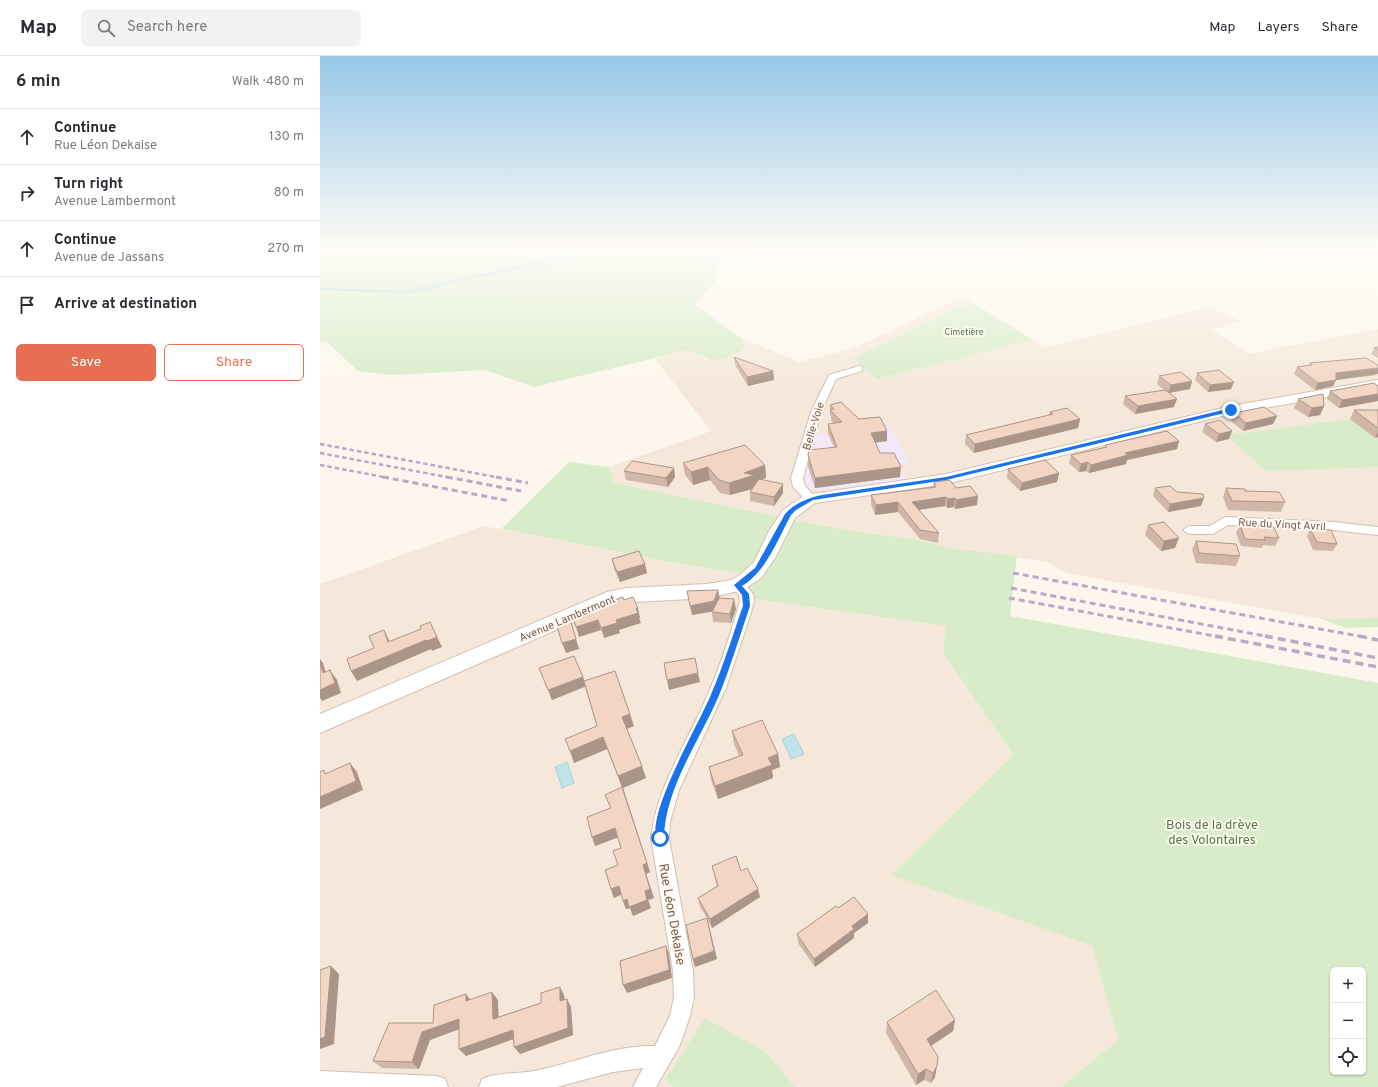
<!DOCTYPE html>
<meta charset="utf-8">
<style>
body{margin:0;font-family:Overpass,sans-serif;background:#f2f2f3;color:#2b2b33}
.controls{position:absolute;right:12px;bottom:12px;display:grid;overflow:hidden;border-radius:6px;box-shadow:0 1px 3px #0004}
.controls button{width:36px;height:36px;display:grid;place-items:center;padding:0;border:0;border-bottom:1px solid #e1e1e2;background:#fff;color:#2b2b33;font:20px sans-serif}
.stop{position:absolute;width:12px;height:12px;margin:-9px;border:3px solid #1a73e8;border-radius:50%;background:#fff}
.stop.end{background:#1a73e8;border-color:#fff;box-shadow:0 1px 4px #0008}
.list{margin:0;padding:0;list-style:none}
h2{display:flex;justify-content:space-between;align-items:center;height:52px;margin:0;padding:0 16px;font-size:17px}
h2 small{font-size:13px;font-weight:400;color:#7c7c81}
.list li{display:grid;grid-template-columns:26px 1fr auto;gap:12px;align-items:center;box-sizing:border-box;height:56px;padding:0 16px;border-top:1px solid #e1e1e2}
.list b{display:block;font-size:15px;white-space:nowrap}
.list p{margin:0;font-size:13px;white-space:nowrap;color:#7c7c81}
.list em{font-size:13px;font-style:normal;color:#7c7c81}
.actions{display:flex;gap:8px;padding:12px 16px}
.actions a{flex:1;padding:9px 0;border:1px solid #e76f51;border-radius:6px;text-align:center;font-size:14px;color:#e76f51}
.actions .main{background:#e76f51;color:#fff}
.icon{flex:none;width:22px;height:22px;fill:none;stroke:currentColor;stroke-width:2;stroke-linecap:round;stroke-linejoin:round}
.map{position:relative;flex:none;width:1058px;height:1031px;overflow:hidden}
header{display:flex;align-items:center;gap:24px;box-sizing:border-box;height:56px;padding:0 20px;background:#fff;border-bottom:1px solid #e1e1e2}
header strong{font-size:19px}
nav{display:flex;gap:22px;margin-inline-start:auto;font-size:14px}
.search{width:280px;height:36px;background:#f2f2f3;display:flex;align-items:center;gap:10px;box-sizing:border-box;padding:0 14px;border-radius:6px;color:#7c7c81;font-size:15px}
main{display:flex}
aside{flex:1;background:#fff}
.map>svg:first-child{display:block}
.residential{fill:#f5e8da}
.education{fill:#f3e8fa}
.green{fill:#d8ecc9;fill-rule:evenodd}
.water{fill:#bfe3e8;stroke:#a5d3da}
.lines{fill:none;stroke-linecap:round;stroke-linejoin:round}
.stream{stroke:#a5d3da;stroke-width:2.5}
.street-casing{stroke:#d1beb0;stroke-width:2}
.secondary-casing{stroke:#d6c0b0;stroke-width:2}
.street{fill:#fff;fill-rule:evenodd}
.secondary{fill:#fff;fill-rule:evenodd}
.rail-far2{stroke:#b9a8c9;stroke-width:2.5;stroke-dasharray:4.5 3;stroke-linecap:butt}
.rail-far1{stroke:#b9a8c9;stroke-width:3;stroke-dasharray:6 4;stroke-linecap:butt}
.rail{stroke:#b9a8c9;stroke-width:3.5;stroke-dasharray:8 5;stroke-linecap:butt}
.wall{fill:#d1b7a8}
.shaded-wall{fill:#aa9588}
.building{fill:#f3d5c3;stroke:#aa9588}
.route{fill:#1a73e8}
.labels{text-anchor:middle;stroke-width:3.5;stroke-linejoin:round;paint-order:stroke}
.far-park-label{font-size:9px;fill:#537a41;stroke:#fffaf3}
.street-label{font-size:11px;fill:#7a5c4d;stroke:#fffaf3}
.near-park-label{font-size:13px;fill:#537a41;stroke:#fffaf3}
.near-street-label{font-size:13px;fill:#7a5c4d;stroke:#fffaf3}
</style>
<header>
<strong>Map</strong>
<div class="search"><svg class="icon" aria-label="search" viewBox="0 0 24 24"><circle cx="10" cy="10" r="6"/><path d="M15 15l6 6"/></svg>Search here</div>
<nav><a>Map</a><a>Layers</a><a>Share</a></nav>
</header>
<main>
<aside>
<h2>6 min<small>Walk · 480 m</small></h2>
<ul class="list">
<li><svg class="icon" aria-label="ahead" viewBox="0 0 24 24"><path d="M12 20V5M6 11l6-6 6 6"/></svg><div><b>Continue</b><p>Rue Léon Dekaise</p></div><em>130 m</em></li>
<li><svg class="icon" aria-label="right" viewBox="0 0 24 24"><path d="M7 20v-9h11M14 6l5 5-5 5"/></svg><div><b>Turn right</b><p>Avenue Lambermont</p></div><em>80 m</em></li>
<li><svg class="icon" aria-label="ahead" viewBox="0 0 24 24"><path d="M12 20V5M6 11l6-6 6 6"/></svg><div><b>Continue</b><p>Avenue de Jassans</p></div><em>270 m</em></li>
<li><svg class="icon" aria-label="arrive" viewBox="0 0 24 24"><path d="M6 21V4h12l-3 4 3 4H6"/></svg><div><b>Arrive at destination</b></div></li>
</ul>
<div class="actions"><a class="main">Save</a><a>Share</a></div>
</aside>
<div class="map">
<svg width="1058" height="1031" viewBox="0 0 1058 1031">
<rect width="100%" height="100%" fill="#fdf6ec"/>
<g class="residential">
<path d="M644,240L655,248L638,251L534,301L557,323L713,284L724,292L889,251L921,265L892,274L928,298L1058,273V562L1002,563L746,517L727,506L628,492L599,484L521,473L294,427L289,411L391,375L335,303L368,294L387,303L425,291L421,282L479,306L532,293Z"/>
<path d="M164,470L355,507L420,517L434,543L626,570L623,598L693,699L573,819L772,890L798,984L741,1031H475L446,996L345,1024L354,1031H0V528Z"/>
</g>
<path class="education" d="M561,366L577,381L590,406L579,407L586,424L502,434L491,433L484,428L483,423L494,380Z"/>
<g class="green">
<path d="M0,193H399L396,225L375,249L421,282L425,291C403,309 392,305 368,294L214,331L165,314L72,319L38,315L6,285L0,287Z"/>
<path d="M655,248L713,284L557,323L533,302L638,251Z"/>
<path d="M1033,363L1058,384V411L946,415L906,379Z"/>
<path d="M249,406L289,411L294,427L520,473L599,484L628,492L697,500L690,560L1058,627V1031H741L798,984L772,890L572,819L693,699L623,597L626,570L434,543L420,517L355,507L181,473ZM1013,914H1043V1016H1013Z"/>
<path d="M1058,562V571L1026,572L1002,563Z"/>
<path d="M385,962L446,996L475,1031H354L345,1024Z"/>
</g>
<g class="water">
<path d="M232,193L252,198L251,200L242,202V205L239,207L214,216H200V212L231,200L234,197Z"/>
<path d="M161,219L97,236H81Z"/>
<path d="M474,678L484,698L471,703L462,683Z"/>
<path d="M247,706L254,727L242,732L235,711Z"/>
</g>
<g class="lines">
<g class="stream">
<path d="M245,198L258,193"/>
<path d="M157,220L209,210"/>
<path d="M0,233L86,236"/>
</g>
<defs>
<g id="street">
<path d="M539,310L542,311V315L516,323L501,356L483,422L485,430L497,443L495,445H487L473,431L471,422L491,356L509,319Z"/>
<path d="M905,461L1014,466L1058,471V479L1014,474L908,469L893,478H869L863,474L869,470H890Z"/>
<path d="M418,524L423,526L433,538L434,545L430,560L406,632L359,734L350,766L349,782L373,915L374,941L370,960L360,989L336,1031H313L323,1012L293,1016L237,1031H159L162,1023C178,1016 197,1018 214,1015C255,1007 293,989 335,990L350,960L354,941L353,915L331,782C336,737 359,700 378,660C396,623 409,584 420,545L419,539L411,529L413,526Z"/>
<path d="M0,1015L117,1020L125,1023L128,1031H0Z"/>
</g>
<path id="secondary" d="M1058,324V332L911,358L626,428L495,447L475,462L455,502L441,522L423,534L387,542L298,547L0,677V658L287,536L307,532L387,528L411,524L420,519L434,506L449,475L463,454L485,439L626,418L911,350Z"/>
</defs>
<use href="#street" class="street-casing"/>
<use href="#secondary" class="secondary-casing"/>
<use href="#street" class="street"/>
<use href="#secondary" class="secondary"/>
<g class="rail-far2">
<path d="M0,388L181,422"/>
<path d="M0,397L132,422"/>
<path d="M0,409L69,422"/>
</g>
<g class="rail-far1">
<path d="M63,421L190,445"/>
<path d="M127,421L201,435"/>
<path d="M176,421L208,427"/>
<path d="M693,517L1044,581"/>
<path d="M691,532L950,581"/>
<path d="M689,542L900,581"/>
</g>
<g class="rail">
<path d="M895,580L1058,611"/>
<path d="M945,580L1058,602"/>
<path d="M1039,580L1058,584"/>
</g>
</g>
<g class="wall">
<path d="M1058,291V302L1051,298L1054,292Z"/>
<path d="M414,301L453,315L454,324L428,330L415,309Z"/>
<path d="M990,307L1058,319L1016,324L1013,330L995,334L974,318L977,311L989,309Z"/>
<path d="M877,317L911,333L888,336L875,324Z"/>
<path d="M839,320L870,333L849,337L854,351L815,358L803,348L805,340L844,334L837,328Z"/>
<path d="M1058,330V345L1019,352L1007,343L1010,335Z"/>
<path d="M978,343L1004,350L1000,359L988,361L974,352Z"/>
<path d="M510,349L539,363L567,375V385L555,387L560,397L580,421L495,432L488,410V399L514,391L508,378V368L513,367L511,364V360L510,359Z"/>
<path d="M1034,354H1058V381L1055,382L1030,363Z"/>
<path d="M730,356L760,363L758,372L654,397L645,388L646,379L730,359Z"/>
<path d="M914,357L957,360L953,368L923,375L911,365Z"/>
<path d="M885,368L912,375L909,383L896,386L882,376Z"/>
<path d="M859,385L857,393L807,404L806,408L769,417L766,415L759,416L749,407L751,399L785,391V389Z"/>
<path d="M363,407L445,409L446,422L441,423L463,437L454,450L430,445V436L432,433L410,439L400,437L390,424L373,429L365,419Z"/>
<path d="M354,412L355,421L348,431L306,424L304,415Z"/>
<path d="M688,413L739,417L737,426L700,435L687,422Z"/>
<path d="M614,426L636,432L657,449L635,453L634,451L627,452L625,450L599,454L619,477L618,487L600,483L578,456L555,459L551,448V439L613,431Z"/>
<path d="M835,432L857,436L881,450L848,456L833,440Z"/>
<path d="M906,432L925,435L965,446L961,456L908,454L903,441Z"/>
<path d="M828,469L855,492L841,495L825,479Z"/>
<path d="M920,469L959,482L955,490L943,489L942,492L921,490L916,477Z"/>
<path d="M990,473L1017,488L1013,495L993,494L987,480Z"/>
<path d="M876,485L920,500L916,510L876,507L872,494Z"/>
<path d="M292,503L327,517L300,526L294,513Z"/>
<path d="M398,534L399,542L416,553L411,567L393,566L392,555L372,559Z"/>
<path d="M219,612L263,621L264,625L314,670L307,673L326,722L303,732L330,816L326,818L334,842L328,844L331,852L313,860L310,852L306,853L301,839L294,842L291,833L298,809L301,792L298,781L275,790L291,752L285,739L302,731L287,693L254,707L277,670L265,631L232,644Z"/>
<path d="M412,675L458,698L460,711L452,714L453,722L398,743L391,724L389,711L419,700L414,688Z"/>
<path d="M392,810L421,815L440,841L392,872L387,863L397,903L375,911L373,903L387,862L380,851L378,842L397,830Z"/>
<path d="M518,852L548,858V867L534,877V882L495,911L478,887L477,878Z"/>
<path d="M244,939L245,944L251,951L253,979L200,998L194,983L146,1000L139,993V973L110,984L99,1013L62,1012L53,1005L113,967L150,944H178V961Z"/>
<path d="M635,964L633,975L611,990L615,1021L611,1027L604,1024L596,1029L566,977L567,966Z"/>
</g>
<g class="shaded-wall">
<path d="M1058,312V318L1016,324L1013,330L995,334L998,327L1016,317Z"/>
<path d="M453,315L454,324L428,330L427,321Z"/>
<path d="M872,325L870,333L848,337L851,329Z"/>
<path d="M914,326L911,333L888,336L890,329Z"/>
<path d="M1058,338V345L1019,352L1022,344Z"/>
<path d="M857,343L854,351L815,358L818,350Z"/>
<path d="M1004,350L1000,359L988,361L992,352Z"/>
<path d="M957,360L953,368L923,375L926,367Z"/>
<path d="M760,363L758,372L654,397L655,388Z"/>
<path d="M567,375V385L551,387V377Z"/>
<path d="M912,375L909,383L896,386L899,378Z"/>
<path d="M1058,376V381L1055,382Z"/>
<path d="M859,385L857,393L807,404L806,408L769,417L771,409L805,397Z"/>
<path d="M768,406L766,415L759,416L761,408Z"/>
<path d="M445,409L446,422L436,425V432L410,439L409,427L424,417Z"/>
<path d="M388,411L390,424L373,429L371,416Z"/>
<path d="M581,411L580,421L495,432V422Z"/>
<path d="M354,412L355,421L348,431L346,422Z"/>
<path d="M739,417L737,426L700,435L702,427Z"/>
<path d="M463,428V437L454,450V441Z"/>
<path d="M658,440L657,449L635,453L636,444Z"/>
<path d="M626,441L625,450L591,455L592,446Z"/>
<path d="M635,442L634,451L627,452V443Z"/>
<path d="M884,442L881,450L848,456L850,448Z"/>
<path d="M578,446V456L555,459L556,449Z"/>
<path d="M859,482L855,492L841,495L844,485Z"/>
<path d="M325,508L327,517L300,526L297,516Z"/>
<path d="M398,534L400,544L396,555L372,559L370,550Z"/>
<path d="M414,543L416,553L411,567L410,558Z"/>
<path d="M316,552H318L320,562H319L321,567L299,574L300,577L284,582L281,572Z"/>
<path d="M278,564L281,574L259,581L256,571Z"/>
<path d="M110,566L122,591L112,595L111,593L37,625L31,615L106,584Z"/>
<path d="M251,566L259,593L246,597L242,587Z"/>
<path d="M64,574L69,584L74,596L68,586Z"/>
<path d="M0,603L3,607L9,627L3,617L0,608Z"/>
<path d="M10,614L17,624L21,637L2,645L0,642V634Z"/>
<path d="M378,617L380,626L349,634L347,624Z"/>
<path d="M263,621L266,630L232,644L228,634Z"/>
<path d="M310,658L314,670L306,673L302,661Z"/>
<path d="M283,681L287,693L254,707L250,695Z"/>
<path d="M458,698L460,711L452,714L453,722L398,743L395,730L448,702Z"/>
<path d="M30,707L37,716L43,734L0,753V741Z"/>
<path d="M322,710L326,722L303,732L330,816L326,818L334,842L328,844L331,852L313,860L310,852L306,853L303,845L325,835L323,809L302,732L298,720Z"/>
<path d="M295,772L299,781L275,790L272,781Z"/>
<path d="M299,830L302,838L294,842L291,833Z"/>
<path d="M438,833L440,841L392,872L390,863Z"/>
<path d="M548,858V867L534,877V882L495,911L494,903L532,870Z"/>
<path d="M387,862L397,903L375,911L373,903Z"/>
<path d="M346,890L349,898L352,922L307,937L303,929Z"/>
<path d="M11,910L19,918L14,988L0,993V983Z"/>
<path d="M240,931L244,939L245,953L240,945Z"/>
<path d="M172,936L178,944L179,971L173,963Z"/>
<path d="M146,938L152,946L146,945Z"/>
<path d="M247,943L251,951L253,979L200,998L194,991Z"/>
<path d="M139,963L145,971L110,984L99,1013L92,1006L102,976Z"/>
<path d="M635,964L633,975L605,994L607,983Z"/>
<path d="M193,974L199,981L146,1000L139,993Z"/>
<path d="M617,1010L615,1021L611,1027L613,1017Z"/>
<path d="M606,1013L604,1024L596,1029L598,1018Z"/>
</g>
<g class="building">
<path d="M1058,291V294L1054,292Z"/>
<path d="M414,301L453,315L427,321Z"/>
<path d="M1046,302L1058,309V312L1016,317V324L998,327L977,311L992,309L990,307Z"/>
<path d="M899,314L914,326L890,329L877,317Z"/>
<path d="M861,316L872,325L851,329L839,320Z"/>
<path d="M1054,327L1058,330V338L1022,344L1010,335Z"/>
<path d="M845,334L857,343L818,350L805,340Z"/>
<path d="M1003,338L1004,350L992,352L978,343Z"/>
<path d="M521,346L539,363L560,361L567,375L551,377L560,397H574L581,411L495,422L488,399L489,394L517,391L508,368L522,366L510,354L514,353L510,349Z"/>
<path d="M944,351L957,360L926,367L914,357Z"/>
<path d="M747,352L760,363L655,388L646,379L733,358L730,356Z"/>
<path d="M1034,354H1058V372Z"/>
<path d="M900,364L912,375L899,378L885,368Z"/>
<path d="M847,375L859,385L805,397L808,399L771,409L768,406L761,408L751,399L787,391L785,389Z"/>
<path d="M425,389L445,409L424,417L435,419L409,427L399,424L388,411L371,416L363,407Z"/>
<path d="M725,404L739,417L702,427L688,413Z"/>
<path d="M312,405L354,412L346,422L304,415Z"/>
<path d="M439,423L463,428L454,441L430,436Z"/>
<path d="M630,424L636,432L650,430L658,440L636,444L635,442L627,443L626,441L592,446L619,477L600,474L578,446L556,449L551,439L616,431L614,426Z"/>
<path d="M850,430L857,436L883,438L884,442L850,448L835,432Z"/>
<path d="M906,432L925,433V435L959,436L965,446L912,445Z"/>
<path d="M844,466L859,482L844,485L828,469Z"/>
<path d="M920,469L953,470L959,482L944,481L945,484L925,483Z"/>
<path d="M990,473L1011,474L1017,488L997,486Z"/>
<path d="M876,485L916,488L920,500L879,497Z"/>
<path d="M319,495L325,508L297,516L292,503Z"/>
<path d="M398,534L394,545L370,550L367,535Z"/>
<path d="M303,541L304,544L313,541L318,552H316L318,557L296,564L297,567L281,572L278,564L256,571L252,559Z"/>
<path d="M399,542L414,543L410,558L392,556Z"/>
<path d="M110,566L117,581L107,585L106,584L31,615L27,603L54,592L49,580L64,574L68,586L101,573L100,570Z"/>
<path d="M251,566L256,583L242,587L237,570Z"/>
<path d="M254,600L263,621L228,634L219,612Z"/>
<path d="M375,602L378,617L347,624L344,607Z"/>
<path d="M0,608L3,617L10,614L15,627L0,634Z"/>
<path d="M295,615L310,658L302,661L322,710L298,720L283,681L250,695L245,683L277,670L264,625Z"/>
<path d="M442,664L458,698L448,702L452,709L395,730L389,711L423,699L412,675Z"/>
<path d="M30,707L36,725L0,741V716L4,714L5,718Z"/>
<path d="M302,731L327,807L323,809L330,833L325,835L327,844L309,851L307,843L303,845L299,830L291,833L285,814L298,809L293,795L301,792L295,772L272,781L267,761L291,752L285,739Z"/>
<path d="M416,800L421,815L427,812L438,833L390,863L378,842L398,830L392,810Z"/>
<path d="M534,841L548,858L532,870L534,873L494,903L477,878L516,850L518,852Z"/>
<path d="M387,862L394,895L373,903L366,869Z"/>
<path d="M346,890L349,914L303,929L300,905Z"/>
<path d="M11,910L5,981L0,983V914Z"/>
<path d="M240,931V945L247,943L248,972L194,991L193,974L139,993V963L102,976L92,1006L53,1005L69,967H113L114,949L146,938V945L172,936L173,963L221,947V937Z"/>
<path d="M616,934L635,964L607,983L618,1001L617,1010L613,1017L606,1013L598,1018L567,966Z"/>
</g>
<linearGradient id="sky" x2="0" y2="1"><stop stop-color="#97c7e8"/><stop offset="0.57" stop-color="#fefbf6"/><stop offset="1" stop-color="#fefbf6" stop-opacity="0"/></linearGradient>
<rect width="1058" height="337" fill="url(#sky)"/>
<path class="route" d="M911,352L913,355L626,424L493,444L476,454L471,459C458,483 446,516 422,530L429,538L430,550C420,579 411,609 400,637C381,683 345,731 344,782L340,786L337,785C325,758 381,665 392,636C404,608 413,578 423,550L422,539L414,529L435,512L465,458C475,447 488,442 502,439L626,421Z"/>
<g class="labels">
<g class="far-park-label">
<text x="644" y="279">Cimetière</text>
</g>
<g class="street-label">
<text transform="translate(493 370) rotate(-73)" y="4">Belle-Voie</text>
<text transform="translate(962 468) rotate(3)" y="4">Rue du Vingt Avril</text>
<text transform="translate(247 562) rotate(-23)" y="4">Avenue Lambermont</text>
</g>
<g class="near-park-label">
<text x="892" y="773">Bois de la drève<tspan x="892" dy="15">des Volontaires</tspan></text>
</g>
<g class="near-street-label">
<text transform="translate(353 858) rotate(80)" y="5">Rue Léon Dekaise</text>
</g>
</g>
</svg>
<div class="controls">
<button>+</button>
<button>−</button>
<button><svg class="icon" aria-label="locate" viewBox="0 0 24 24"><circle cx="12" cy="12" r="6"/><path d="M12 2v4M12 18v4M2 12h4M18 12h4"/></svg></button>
</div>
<div class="stop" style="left:340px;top:782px"></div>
<div class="stop end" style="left:911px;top:354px"></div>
</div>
</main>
